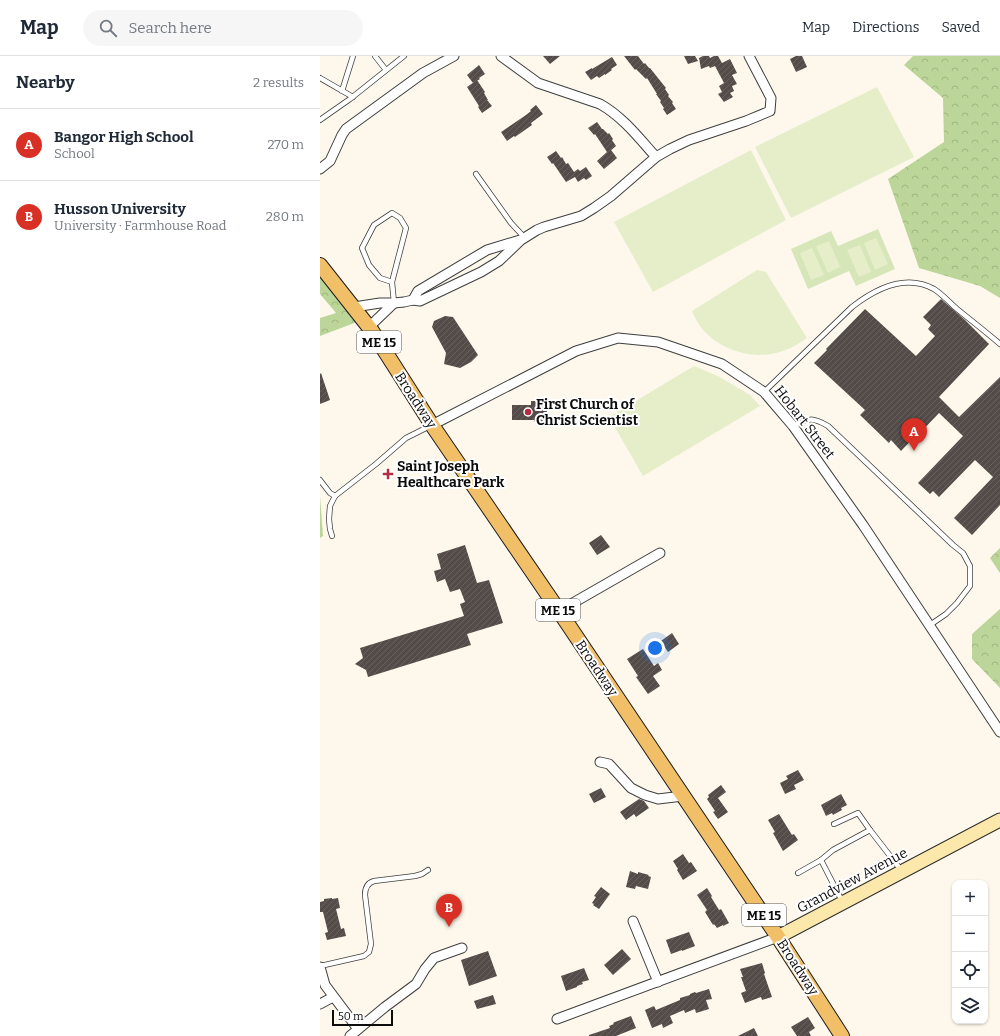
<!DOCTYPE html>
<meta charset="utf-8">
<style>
body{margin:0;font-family:Bitter,serif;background:#f6f6f7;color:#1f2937}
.controls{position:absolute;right:12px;bottom:12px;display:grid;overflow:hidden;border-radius:8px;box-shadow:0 1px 3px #0004}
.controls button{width:36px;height:36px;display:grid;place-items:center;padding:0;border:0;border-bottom:1px solid #e0e1e3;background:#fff;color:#1f2937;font:20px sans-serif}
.scale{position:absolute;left:12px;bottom:10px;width:61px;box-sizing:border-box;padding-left:4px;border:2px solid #0c0c0c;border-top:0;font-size:11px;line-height:14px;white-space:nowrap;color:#0c0c0c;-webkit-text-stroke:3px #fff;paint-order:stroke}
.you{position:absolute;left:335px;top:592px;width:14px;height:14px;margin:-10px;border:3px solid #fff;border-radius:50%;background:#1a73e8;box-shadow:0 0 0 6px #1a73e833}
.badge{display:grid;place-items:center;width:26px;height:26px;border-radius:50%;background:#d93025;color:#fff;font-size:13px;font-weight:700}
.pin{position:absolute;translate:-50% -33px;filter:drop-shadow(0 1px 2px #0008)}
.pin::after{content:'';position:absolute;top:21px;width:14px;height:12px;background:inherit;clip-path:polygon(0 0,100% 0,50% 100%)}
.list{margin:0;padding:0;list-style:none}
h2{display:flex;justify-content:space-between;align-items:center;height:52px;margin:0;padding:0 16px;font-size:17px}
h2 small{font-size:13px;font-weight:400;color:#747a83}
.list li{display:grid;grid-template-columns:26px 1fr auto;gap:12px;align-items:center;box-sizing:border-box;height:72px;padding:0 16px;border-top:1px solid #e0e1e3}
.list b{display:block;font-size:15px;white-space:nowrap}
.list p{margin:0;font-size:13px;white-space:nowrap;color:#747a83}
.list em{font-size:13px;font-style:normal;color:#747a83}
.icon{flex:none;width:22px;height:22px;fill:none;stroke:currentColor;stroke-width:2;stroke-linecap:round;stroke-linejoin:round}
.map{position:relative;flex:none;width:680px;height:980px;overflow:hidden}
header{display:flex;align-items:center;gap:24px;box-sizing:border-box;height:56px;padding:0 20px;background:#fff;border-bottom:1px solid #e0e1e3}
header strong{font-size:19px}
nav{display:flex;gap:22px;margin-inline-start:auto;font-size:14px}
.search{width:280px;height:36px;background:#f6f6f7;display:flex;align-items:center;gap:10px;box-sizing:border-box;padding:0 14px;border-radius:22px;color:#747a83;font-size:15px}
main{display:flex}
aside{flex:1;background:#fff}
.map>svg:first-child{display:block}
.forest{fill:url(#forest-crowns)}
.park{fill:#d6e6b8}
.pitch{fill:#e6eec9}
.building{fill:url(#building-hatch)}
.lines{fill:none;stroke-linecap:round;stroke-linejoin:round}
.lane-casing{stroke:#3f3f3f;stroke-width:6}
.street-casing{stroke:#3f3f3f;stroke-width:11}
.secondary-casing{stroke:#2e2e2e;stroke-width:15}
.primary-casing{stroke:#1d1d1d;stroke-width:16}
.lane{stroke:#fff;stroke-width:4.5}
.street{stroke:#fff;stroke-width:9}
.secondary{stroke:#fbe8aa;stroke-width:13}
.primary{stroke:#f1bf68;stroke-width:14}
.poi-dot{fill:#b42c43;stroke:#fff;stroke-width:1.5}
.labels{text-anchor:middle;stroke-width:4;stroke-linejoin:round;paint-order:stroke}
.shield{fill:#fff;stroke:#555;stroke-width:1}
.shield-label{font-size:13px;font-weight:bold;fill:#0c0c0c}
.street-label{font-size:14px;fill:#0c0c0c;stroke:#fff}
.poi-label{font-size:14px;font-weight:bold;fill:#0c0c0c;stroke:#fff;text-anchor:start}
</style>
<header>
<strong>Map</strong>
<div class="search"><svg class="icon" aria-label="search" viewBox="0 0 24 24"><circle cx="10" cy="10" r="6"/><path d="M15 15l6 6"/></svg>Search here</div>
<nav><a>Map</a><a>Directions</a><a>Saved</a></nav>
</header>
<main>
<aside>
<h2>Nearby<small>2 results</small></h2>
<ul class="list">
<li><span class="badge">A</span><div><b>Bangor High School</b><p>School</p></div><em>270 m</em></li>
<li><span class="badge">B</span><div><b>Husson University</b><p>University · Farmhouse Road</p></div><em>280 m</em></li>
</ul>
</aside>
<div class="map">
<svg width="680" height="980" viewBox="0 0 680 980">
<defs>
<pattern id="forest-crowns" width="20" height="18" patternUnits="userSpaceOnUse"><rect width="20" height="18" fill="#bbd698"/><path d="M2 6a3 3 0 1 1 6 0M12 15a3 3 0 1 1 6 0" fill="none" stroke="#a0b682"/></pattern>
<pattern id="building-hatch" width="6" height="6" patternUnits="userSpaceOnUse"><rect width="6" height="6" fill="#544c49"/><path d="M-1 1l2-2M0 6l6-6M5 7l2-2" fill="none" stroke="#68615f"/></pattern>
</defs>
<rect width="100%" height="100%" fill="#fef8ec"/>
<g class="forest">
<path d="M593,0H680V242L660,230L599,212L568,123L624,86L623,42L584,9Z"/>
<path d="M0,220L37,266L0,280V262L16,257L0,238Z"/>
<path d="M0,440L3,480L0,482Z"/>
<path d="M680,492V517L670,502Z"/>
<path d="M680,553V632L652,603V578Z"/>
</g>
<path class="park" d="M558,173L575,213L536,230L529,215L488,233L471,193L511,175L518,190Z"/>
<g class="pitch">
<path d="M557,31L594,101L471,162L435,91Z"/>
<path d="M431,94L466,164L333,236L294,166Z"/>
<path d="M556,182L568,208L555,214L544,187Z"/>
<path d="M509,185L520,211L508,217L496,190Z"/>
<path d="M540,189L551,216L539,221L527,194Z"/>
<path d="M492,192L504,219L491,224L480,197Z"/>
<path d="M437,214L446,216L487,282C480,287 472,292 463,295C435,305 402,295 383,274C378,268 375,262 372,255Z"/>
<path d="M374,310L398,320L430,339L440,350L323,420L289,361Z"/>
</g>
<g class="building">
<path d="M223,0H240L230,8Z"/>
<path d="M304,0H318L324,8L325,7L329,12H330L346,32L345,33L349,39L348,40L353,46L352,47L356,53L347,59L343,53L344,52L340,46L341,45L336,38H337L327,22L326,23L316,13L315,14Z"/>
<path d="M364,0H375L378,5L368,8Z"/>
<path d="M383,0H389L390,2L394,0H398L402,7L410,3L417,17L412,19L417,28L412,30L414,35L410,37L413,41L404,46L398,38L402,36L399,30L404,27L395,10L390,12L389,10L381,13L379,2Z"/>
<path d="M476,0H482L487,11L476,16L470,3Z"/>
<path d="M292,1L297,9L291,13L292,14L285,19V18L279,22L277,20L271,24L265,16L272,12V13Z"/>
<path d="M159,9L165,18L159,22L160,23L153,27L147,19Z"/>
<path d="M157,24L165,36L164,37L168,44H167L172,50L162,57L158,51L159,50L147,31Z"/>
<path d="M216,49L223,58L211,67L212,69L195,81L194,80L187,85L181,76L206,59L211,55L210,54Z"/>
<path d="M277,66L282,73H283L288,78L289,77L293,83L292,84L296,90L289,96L291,94L297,102L284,113L277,105L287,96L275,78L274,79L268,72Z"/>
<path d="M236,95L241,102L242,101L246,108L248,107L254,116L258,113L260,115L266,111L272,120L266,124L264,122L258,126L255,121L246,126L233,107L232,108L227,101Z"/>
<path d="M621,243L645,264L669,288L619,341L639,361L680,321V449L652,479L634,462L673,421L655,404L619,441L613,435L610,438L598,427L643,380L619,357L599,378L598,377L581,395L571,384L569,387L540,359L545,354L494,307L507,294L506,293L545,253L596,300L615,280L608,273L611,269L603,261Z"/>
<path d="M125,260L133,261L158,299L151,306L140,312L124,308L126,297L112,271L114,265Z"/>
<path d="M1,317L10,344L0,348V318Z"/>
<path d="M211,345H227V366H215L214,364H192V349H211Z"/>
<path d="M281,479L290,491L277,499L269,487Z"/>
<path d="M145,489L157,527L169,524L183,567L147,578L151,589L48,621L46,614L35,608L43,602L40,592L144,560L140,548L145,546L140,533L130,536L125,523L117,526L114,515L121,513L117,498Z"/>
<path d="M352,577L359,588L348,596L341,585Z"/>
<path d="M323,593L334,610L338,607L342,614L333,620L340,630L328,638L316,621L318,620L307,603Z"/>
<path d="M478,714L484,724L474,729L476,733L465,738L460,727L468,723L466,720Z"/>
<path d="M401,729L406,736L398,742L408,756L398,763L393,756L395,755L387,743L389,741L388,739Z"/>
<path d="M281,732L286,741L274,747L269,738Z"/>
<path d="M521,738L527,749L521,752L522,754L513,759L512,757L506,760L501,749Z"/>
<path d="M319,743L324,745L329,752L316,761L314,758L306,764L300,756Z"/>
<path d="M459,758L472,779L474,778L478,784L463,795L453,777L455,776L448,764Z"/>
<path d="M363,798L369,807L371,806L377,815L363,824L357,814L358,813L353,805Z"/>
<path d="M310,815L318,818V816L329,819L328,820L331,821L328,833L316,830L315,833L306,831Z"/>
<path d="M281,831L290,838L279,853L273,849L274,848L272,847L276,841L274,840Z"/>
<path d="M387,832L392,840L391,841L399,854L401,853L409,867L403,870V869L397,872L394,868L393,869L385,856L387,854L377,839Z"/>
<path d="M12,842V843L18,842L20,852L16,853L21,873L24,872L26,880L7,884L5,877L8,876L3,856H0V846L4,845V843Z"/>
<path d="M369,876L375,890L362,895V894L351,898L346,884Z"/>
<path d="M302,893L311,903L293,919L284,909Z"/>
<path d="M168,895L177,920L149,930L141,904Z"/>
<path d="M442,907L445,917L444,918L452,941L442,944L441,941L425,947L421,937L426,935L421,921H423L420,913Z"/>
<path d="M264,912L269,924L262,926L263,928L257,930V931L246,935L241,920Z"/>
<path d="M389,933L392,943L386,944L389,953L376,957L375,953L365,957L364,954L350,960L353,967L343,972L342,968L332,972L325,954L334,950L336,954L360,944V942L370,939V938L375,936L376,937Z"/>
<path d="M173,939L176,948L157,953L154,945Z"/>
<path d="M311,960L316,972L296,980H269V979L290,972L289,970L294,968L293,967L295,966Z"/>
<path d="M488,961L495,972L489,976L491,980H477L471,971Z"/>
<path d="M434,972L438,980H418Z"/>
</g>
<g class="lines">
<defs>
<g id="lane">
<path d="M55,0L66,14"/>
<path d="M0,22L33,41"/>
<path d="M22,35L33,0"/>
<path d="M0,64L30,43L84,0"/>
<path d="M156,118L191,167L205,182"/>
<path d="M72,226L60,222L49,209L42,192L54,169L72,157L80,162L86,172L72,226L74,247"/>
<path d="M444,336L532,251C555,233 585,217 614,233C622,238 630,247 637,253C652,265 666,276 680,288"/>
<path d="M473,370C489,362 492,361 508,370L633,489L643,497L650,510V530L637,547L626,558L610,569"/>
<path d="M0,424L10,437L15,440"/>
<path d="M12,480L10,473L9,463L10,450L15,440L56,408L86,382L110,370"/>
<path d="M514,768L538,757L550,774"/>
<path d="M501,804L513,794L550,774L581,814"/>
<path d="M478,817L501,804L522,845"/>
<path d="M0,910L44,900L49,896L51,888L45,839C45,832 47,827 54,825L95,820L102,818L108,814"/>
</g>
<g id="street">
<path d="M181,0L218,27L280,48C303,61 319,82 336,101"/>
<path d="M0,113L10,105L22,79L26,73L103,17L134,0"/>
<path d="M93,244L98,235L167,194L200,184"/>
<path d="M34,251L60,247H74L84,246L93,244L100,245L161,216L179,205L201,184L217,174L224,171L261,160L274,152L291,140L336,101L350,93L369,84L426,65L450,55L451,42L429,0"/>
<path d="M49,271L74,247"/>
<path d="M112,369L256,295L298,282L338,286L402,308L444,336L473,370L543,469L680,676"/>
<path d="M239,555L340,497"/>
<path d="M280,706L289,708L311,732L325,739L338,743L363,740"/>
<path d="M313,865L338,926"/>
<path d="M0,911L5,929L38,973"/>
<path d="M0,948L13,941"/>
<path d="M237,963L458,881"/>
<path d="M30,980L65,951L96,928L105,913L114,902L142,892"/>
</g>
<path id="secondary" d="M458,881L680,764"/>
<path id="primary" d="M0,209L52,275L112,369L239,555L458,881L522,980"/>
</defs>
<use href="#lane" class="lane-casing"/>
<use href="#street" class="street-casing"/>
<use href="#secondary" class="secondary-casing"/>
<use href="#primary" class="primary-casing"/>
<use href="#lane" class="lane"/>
<use href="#street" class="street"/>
<use href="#secondary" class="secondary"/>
<use href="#primary" class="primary"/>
</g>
<g class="poi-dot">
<circle cx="208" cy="356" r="4"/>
<path d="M66 412h4v4h4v4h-4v4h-4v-4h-4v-4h4z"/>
</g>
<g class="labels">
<g class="shield">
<rect x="37" y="275" width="44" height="22" rx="3"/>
<rect x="216" y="543" width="44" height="22" rx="3"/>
<rect x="422" y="848" width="44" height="22" rx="3"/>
</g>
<g class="shield-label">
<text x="59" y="291">ME 15</text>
<text x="238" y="559">ME 15</text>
<text x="444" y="864">ME 15</text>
</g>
<g class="street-label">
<text transform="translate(96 344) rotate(57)" y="5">Broadway</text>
<text transform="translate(485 366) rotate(52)" y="5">Hobart Street</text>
<text transform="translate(277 612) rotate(56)" y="5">Broadway</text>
<text transform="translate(532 824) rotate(-28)" y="5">Grandview Avenue</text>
<text transform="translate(478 911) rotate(57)" y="5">Broadway</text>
</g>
<g class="poi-label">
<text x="216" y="353">First Church of<tspan x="216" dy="16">Christ Scientist</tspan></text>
<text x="77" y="415">Saint Joseph<tspan x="77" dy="16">Healthcare Park</tspan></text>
</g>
</g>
</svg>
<div class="controls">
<button>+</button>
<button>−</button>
<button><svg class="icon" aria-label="locate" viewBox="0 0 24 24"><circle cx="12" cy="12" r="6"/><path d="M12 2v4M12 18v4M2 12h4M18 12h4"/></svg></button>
<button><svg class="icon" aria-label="layers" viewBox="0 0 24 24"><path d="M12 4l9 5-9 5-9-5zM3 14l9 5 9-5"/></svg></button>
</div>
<div class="scale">50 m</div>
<div class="you"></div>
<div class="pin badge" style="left:594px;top:395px">A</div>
<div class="pin badge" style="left:129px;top:871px">B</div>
</div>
</main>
